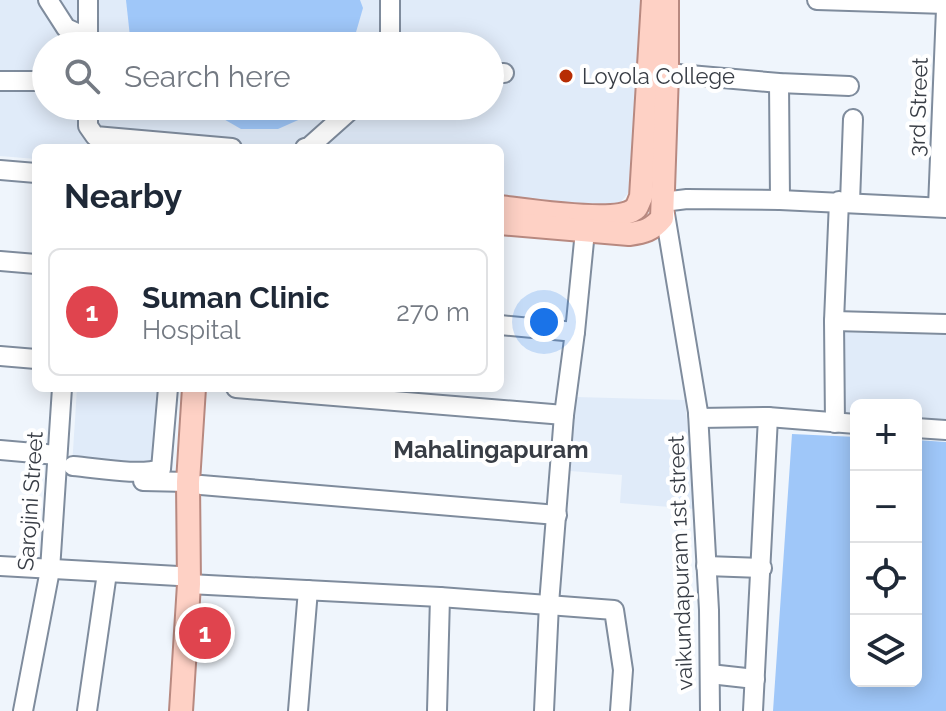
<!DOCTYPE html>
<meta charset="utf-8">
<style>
body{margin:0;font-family:Raleway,sans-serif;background:#f2f2f3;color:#1f2937}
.controls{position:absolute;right:24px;bottom:24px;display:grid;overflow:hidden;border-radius:12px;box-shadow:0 4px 20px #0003}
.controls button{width:72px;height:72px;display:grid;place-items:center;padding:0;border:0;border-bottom:2px solid #e0e1e3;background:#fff;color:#1f2937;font:40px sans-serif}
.you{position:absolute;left:544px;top:322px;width:28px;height:28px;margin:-20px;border:6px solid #fff;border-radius:50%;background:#1a73e8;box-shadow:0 0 0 12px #1a73e833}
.badge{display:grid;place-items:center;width:52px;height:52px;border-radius:50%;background:#d93025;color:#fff;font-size:26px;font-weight:700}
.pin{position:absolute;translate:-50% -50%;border:4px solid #fff;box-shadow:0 2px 8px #0006}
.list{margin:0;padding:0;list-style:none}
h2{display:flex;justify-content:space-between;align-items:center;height:104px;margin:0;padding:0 32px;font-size:34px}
h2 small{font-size:26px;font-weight:400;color:#747a83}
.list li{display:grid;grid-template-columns:52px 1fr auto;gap:24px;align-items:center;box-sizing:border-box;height:128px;margin:0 16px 16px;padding:0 16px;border:2px solid #e0e1e3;border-radius:12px}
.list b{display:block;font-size:30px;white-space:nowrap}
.list p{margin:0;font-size:26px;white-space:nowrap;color:#747a83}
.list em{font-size:26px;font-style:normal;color:#747a83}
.icon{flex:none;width:44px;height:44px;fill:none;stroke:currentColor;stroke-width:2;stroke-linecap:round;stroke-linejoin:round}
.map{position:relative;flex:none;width:946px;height:711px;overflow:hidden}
.search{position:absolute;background:#fff;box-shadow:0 4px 20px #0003;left:32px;top:32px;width:472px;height:88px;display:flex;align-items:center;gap:20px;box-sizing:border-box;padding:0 28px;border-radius:44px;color:#747a83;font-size:30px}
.panel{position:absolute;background:#fff;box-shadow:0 4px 20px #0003;left:32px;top:144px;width:472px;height:248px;border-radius:12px}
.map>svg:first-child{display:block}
.built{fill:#e0ebf9;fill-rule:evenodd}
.green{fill:#9fc7f9}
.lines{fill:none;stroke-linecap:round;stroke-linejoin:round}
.minor-casing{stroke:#7f8c9d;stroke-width:22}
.major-casing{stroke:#b88980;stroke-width:26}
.minor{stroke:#fff;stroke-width:18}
.major{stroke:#fed1c5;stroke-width:22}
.poi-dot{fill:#b72d04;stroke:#fff;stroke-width:3}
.labels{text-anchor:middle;stroke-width:8;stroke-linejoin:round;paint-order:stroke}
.poi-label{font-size:22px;fill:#383d45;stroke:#fff;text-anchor:start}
.street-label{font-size:22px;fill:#383d45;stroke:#fff}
.neighbourhood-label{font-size:24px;font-weight:bold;fill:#383d45;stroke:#fff}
</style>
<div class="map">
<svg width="946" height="711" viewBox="0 0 946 711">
<rect width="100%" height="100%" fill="#eff5fc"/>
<g class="built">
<path d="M0,0H648L636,184L612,212L500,199V148H36V159L0,156ZM46,46H490V106H46Z"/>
<path d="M845,332L946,335V420L916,419V405H856V417H842Z"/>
<path d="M77,388H178L172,473L72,467Z"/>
<path d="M576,397L685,400L695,509L620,503L622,475L570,471Z"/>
</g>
<g class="green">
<path d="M126,0H360L363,8L352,46H131Z"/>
<path d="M201,106H316L305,117L278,129H241Z"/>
<path d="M792,434L856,437V681H916V440L946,442V711H773Z"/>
</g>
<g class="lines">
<defs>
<g id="minor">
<path d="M48,0L66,28L88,38"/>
<path d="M88,0V46"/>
<path d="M390,0V46"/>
<path d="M817,0L946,4"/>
<path d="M490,73H504"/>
<path d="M667,73L779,83L849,86"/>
<path d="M0,81H46"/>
<path d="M779,83L780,200"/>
<path d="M88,106V126L95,136L232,148"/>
<path d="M305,148L309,147L355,106"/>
<path d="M0,170L36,173"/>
<path d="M850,202L853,119"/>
<path d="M938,207L946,9"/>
<path d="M0,261L36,264"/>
<path d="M834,321L946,324"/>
<path d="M500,325L575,332"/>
<path d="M0,356L36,359"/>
<path d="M236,388L564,415"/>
<path d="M698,413L709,610L710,711"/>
<path d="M835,423L834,321L839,201"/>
<path d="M856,424L768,417L699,418L663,202L687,199L780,200L946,208"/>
<path d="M916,428L946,430"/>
<path d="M0,450L57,455"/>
<path d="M73,466C98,468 139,476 161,469L168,388"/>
<path d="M143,481L188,482"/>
<path d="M201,485L557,515"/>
<path d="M0,566L178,576"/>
<path d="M706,566L762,568"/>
<path d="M189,584L440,597L614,610L623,670L620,711"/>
<path d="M710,674L755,679"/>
<path d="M23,711L50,570L62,388"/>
<path d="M87,711L107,573"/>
<path d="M298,711L308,590"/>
<path d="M437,711L440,597"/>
<path d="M544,711L549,604L564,415L575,332L585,231V219"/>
<path d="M753,711L768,417"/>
</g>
<g id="major">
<path d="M500,207C525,210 619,225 636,208C638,205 639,201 641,197L653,0"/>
<path d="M500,223L629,234C644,232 652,230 662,218L667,73V0"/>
<path d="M181,711L189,584L188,482L194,388"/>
</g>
</defs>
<use href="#minor" class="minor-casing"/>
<use href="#major" class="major-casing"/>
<use href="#minor" class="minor"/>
<use href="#major" class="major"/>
</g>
<circle class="poi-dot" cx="566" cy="76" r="8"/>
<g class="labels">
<g class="poi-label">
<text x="582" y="84">Loyola College</text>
</g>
<g class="street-label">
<text transform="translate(918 107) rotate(-88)" y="8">3rd Street</text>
<text transform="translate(30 501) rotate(-86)" y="8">Sarojini Street</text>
<text transform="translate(680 563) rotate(-92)" y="8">vaikundapuram 1st street</text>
</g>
<g class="neighbourhood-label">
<text x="491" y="458">Mahalingapuram</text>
</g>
</g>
</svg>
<div class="controls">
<button>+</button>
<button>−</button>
<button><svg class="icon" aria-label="locate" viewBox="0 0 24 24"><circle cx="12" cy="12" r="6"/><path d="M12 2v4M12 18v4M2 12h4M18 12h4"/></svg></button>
<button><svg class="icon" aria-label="layers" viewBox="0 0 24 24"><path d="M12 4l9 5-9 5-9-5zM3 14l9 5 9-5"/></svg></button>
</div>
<div class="you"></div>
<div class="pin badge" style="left:205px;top:633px;background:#e0444e">1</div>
<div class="search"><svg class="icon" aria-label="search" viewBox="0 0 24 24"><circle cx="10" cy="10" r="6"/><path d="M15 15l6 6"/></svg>Search here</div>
<section class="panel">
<h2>Nearby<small></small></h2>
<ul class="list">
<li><span class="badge" style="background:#e0444e">1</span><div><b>Suman Clinic</b><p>Hospital</p></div><em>270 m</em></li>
</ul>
</section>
</div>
